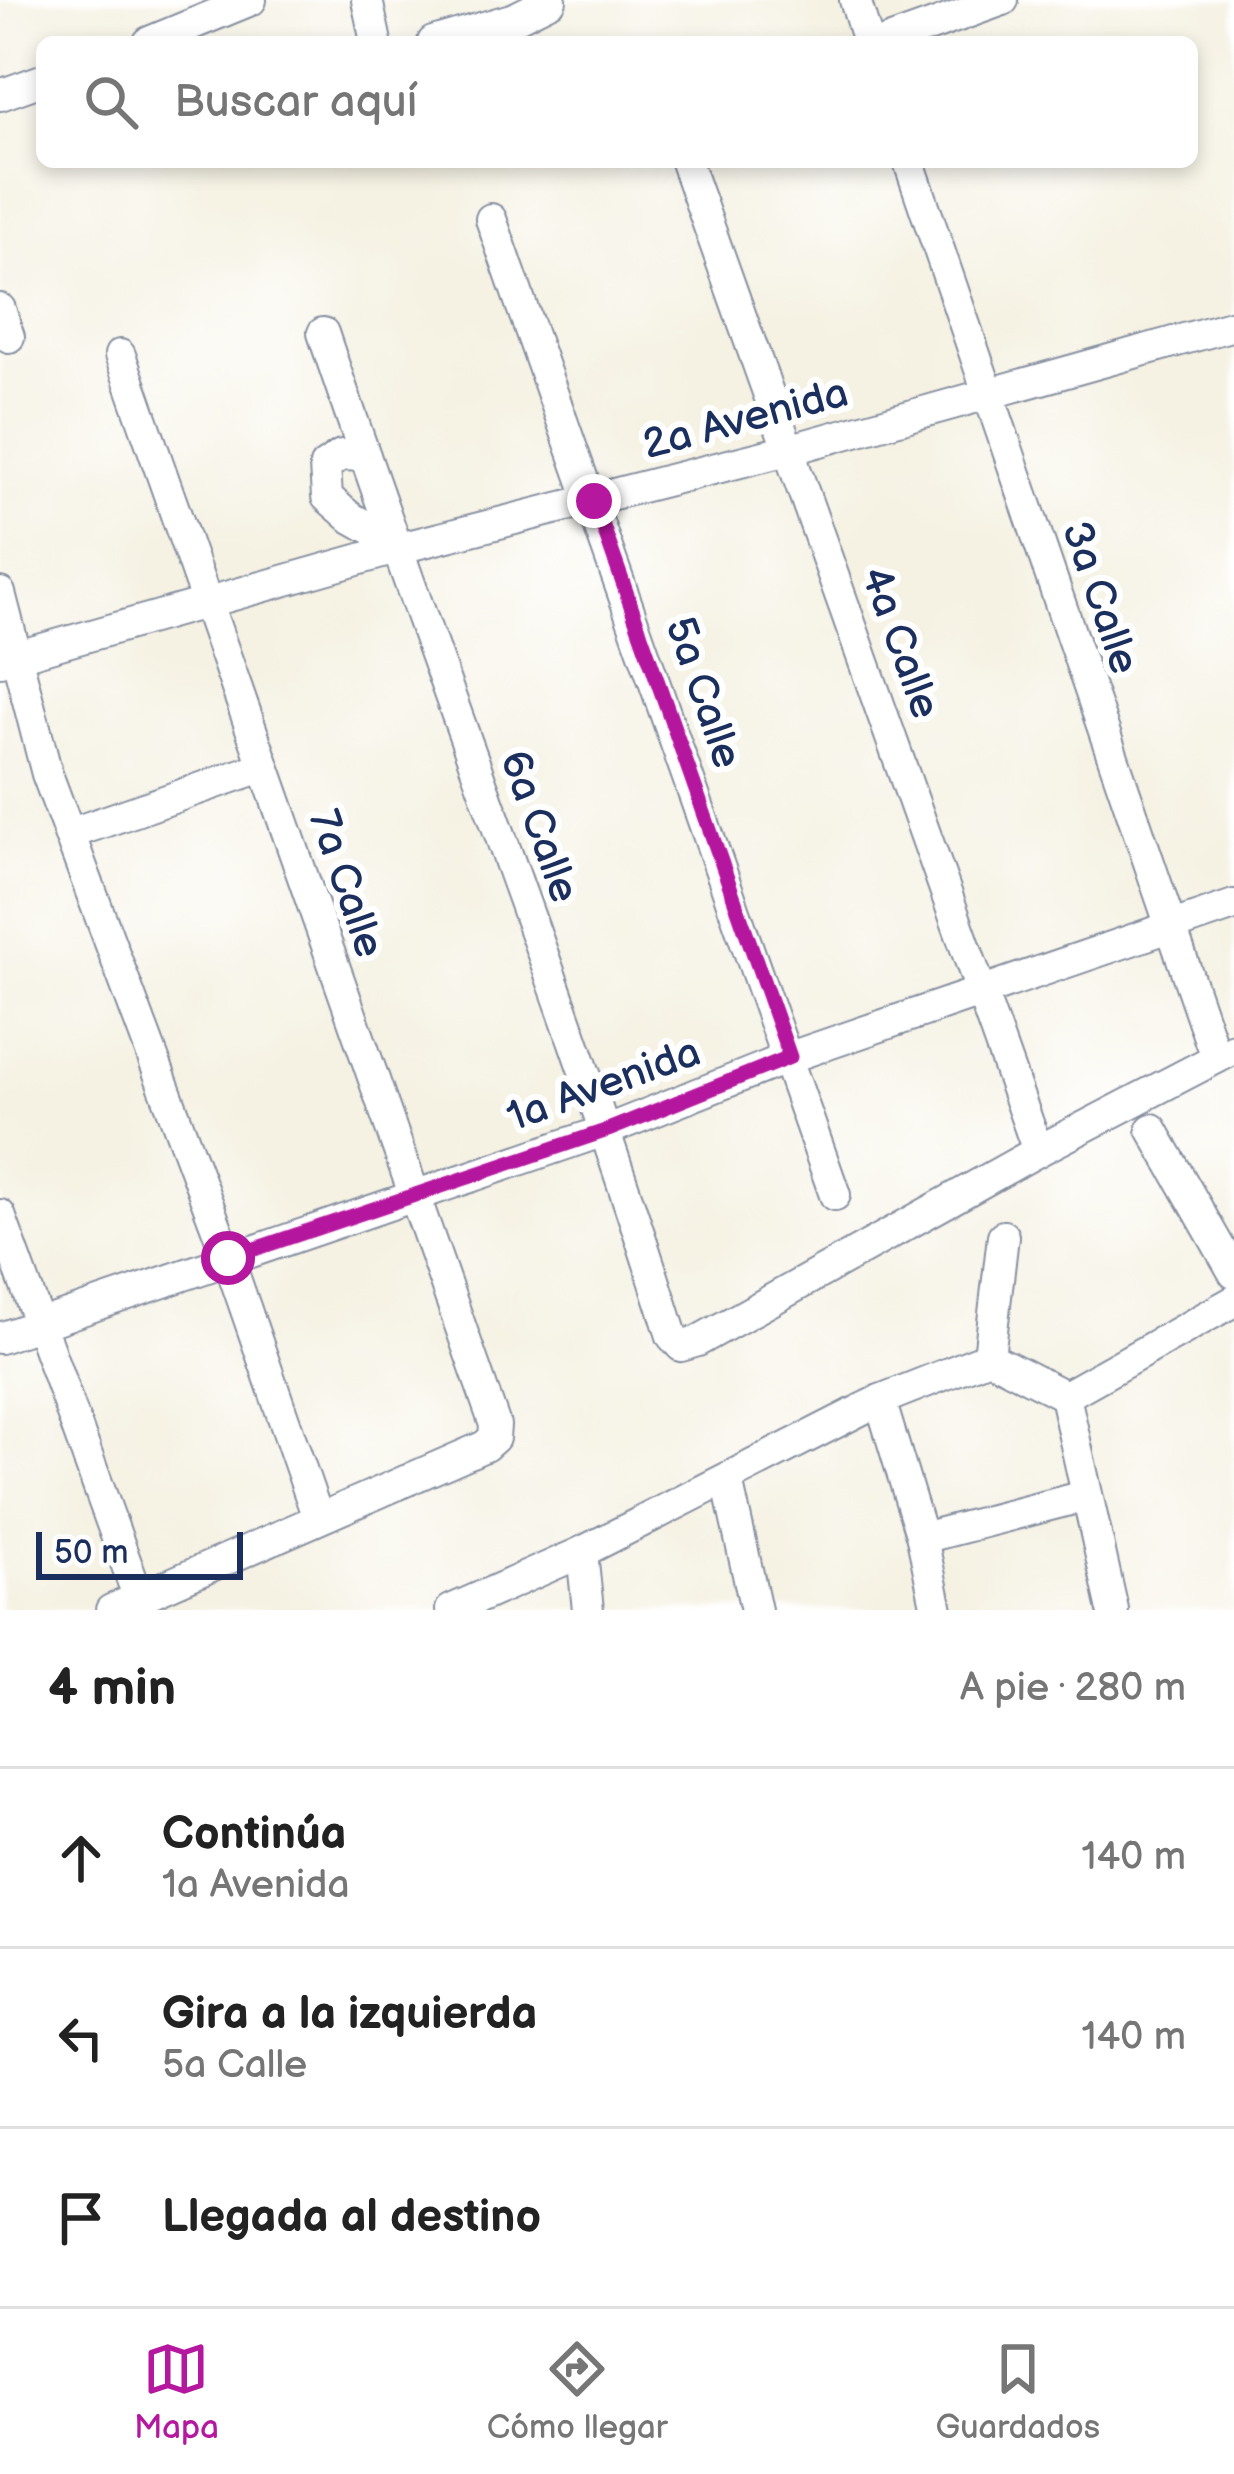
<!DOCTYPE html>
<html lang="es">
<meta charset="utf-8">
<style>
body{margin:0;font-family:"Balsamiq Sans",sans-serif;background:#f6f6f6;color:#222}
.scale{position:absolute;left:36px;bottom:30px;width:207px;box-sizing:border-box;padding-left:12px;border:6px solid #1b2f5e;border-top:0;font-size:33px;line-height:42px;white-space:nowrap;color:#1b2f5e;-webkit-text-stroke:9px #fff;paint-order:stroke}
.stop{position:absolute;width:36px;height:36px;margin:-27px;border:9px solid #b5179e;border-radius:50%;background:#fff}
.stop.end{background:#b5179e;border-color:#fff;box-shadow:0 3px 12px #0008}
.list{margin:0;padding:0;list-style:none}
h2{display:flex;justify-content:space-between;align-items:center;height:156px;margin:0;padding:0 48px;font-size:51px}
h2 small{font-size:39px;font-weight:400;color:#767676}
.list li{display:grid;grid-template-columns:78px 1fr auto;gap:36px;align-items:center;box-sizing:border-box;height:180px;padding:0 48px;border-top:3px solid #e0e0e0}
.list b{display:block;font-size:45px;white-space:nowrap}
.list p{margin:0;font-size:39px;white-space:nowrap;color:#767676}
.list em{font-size:39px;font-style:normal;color:#767676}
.icon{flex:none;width:66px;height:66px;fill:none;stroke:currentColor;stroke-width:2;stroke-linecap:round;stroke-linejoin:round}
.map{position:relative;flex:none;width:1234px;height:1610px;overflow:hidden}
.search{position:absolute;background:#fff;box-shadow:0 6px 18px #0003;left:36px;right:36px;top:36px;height:132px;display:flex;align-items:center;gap:30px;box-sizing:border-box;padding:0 42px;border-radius:18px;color:#767676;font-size:45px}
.sheet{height:696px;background:#fff}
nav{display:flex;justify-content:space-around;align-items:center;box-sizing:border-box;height:168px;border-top:3px solid #e0e0e0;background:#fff;font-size:33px;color:#767676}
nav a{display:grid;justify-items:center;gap:6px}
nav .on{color:#b5179e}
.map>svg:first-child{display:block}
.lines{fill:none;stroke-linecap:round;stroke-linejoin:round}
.street-casing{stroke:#8890a0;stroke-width:34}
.street{stroke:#fff;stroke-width:30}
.route{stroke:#b5179e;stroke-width:15}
.labels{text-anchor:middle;stroke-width:12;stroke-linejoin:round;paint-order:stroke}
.street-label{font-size:42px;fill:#1b2f5e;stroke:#fff}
</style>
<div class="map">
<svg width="1234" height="1610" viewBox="0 0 1234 1610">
<rect width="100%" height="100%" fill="#fff"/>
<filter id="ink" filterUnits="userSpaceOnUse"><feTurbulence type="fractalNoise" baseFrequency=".00833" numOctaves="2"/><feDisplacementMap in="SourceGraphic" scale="24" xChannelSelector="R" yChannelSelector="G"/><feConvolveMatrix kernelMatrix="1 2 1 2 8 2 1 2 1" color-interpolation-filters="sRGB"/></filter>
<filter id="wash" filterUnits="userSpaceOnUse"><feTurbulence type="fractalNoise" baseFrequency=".004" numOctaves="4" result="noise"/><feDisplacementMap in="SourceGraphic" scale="48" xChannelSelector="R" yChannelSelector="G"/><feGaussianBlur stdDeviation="2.7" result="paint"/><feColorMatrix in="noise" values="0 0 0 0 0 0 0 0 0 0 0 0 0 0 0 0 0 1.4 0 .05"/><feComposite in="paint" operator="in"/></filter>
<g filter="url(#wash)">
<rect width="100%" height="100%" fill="#f5f2e3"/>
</g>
<g filter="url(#ink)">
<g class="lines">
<defs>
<g id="street">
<path d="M367,0L376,42"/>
<path d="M855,0L868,42"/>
<path d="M149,42L251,0"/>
<path d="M433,42L515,18L551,0"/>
<path d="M886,42L1003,0"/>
<path d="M0,95L42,80"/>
<path d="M686,162L1038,1151"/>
<path d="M909,162L1216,1058"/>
<path d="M491,219L835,1195"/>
<path d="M0,309L9,337"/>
<path d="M323,333C435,669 566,998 672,1336L681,1346L698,1341L1038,1151L1234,1049"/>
<path d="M365,456L341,455L325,466L327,497L350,517L393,541"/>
<path d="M0,593L47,774L228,1258L318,1518"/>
<path d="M0,661L396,549L788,450L1234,325"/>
<path d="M69,834L262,767"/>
<path d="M1152,1129L1234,1273"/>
<path d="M0,1215L138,1596"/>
<path d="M0,1338L607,1130L790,1057L1234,905"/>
<path d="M989,1357L1003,1236"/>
<path d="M1065,1396L1113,1610"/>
<path d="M1065,1396L1234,1301"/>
<path d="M880,1400L922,1538L937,1610"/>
<path d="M727,1480L756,1610"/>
<path d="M922,1538L1085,1496"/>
<path d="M582,1552L588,1610"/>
<path d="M111,1610L485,1446L494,1438L495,1425L120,355"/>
<path d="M451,1610L582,1552L880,1400L989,1357L1065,1396"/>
</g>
</defs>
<use href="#street" class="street-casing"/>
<use href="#street" class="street"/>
</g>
</g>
<g class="lines" filter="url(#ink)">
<path class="route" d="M228,1258L608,1130L790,1057L594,501"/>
</g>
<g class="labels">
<g class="street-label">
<text transform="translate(745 417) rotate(-15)" y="15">2a Avenida</text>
<text transform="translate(1102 597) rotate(71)" y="15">3a Calle</text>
<text transform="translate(902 642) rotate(70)" y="15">4a Calle</text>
<text transform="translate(705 692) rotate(71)" y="15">5a Calle</text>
<text transform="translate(541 826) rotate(70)" y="15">6a Calle</text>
<text transform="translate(348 883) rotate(71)" y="15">7a Calle</text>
<text transform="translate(603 1083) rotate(-20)" y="15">1a Avenida</text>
</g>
</g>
</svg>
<div class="scale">50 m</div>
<div class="stop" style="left:228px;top:1258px"></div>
<div class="stop end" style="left:594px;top:501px"></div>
<div class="search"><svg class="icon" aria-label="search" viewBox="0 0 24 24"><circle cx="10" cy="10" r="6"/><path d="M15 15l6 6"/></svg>Buscar aquí</div>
</div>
<section class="sheet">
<h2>4 min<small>A pie · 280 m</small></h2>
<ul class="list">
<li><svg class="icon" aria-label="ahead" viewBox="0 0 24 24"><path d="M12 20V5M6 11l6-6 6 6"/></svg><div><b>Continúa</b><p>1a Avenida</p></div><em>140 m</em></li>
<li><svg class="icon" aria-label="left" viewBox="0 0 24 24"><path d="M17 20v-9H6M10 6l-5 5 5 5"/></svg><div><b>Gira a la izquierda</b><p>5a Calle</p></div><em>140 m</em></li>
<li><svg class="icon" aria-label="arrive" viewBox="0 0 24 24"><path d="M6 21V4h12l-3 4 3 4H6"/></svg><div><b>Llegada al destino</b></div></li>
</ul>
</section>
<nav>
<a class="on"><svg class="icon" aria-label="map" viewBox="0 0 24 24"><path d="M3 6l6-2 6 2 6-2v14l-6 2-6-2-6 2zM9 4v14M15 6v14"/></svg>Mapa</a>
<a><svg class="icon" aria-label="directions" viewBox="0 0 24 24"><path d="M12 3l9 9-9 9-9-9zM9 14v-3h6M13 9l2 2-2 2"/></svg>Cómo llegar</a>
<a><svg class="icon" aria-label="saved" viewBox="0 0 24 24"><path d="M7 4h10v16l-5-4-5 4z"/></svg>Guardados</a>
</nav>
